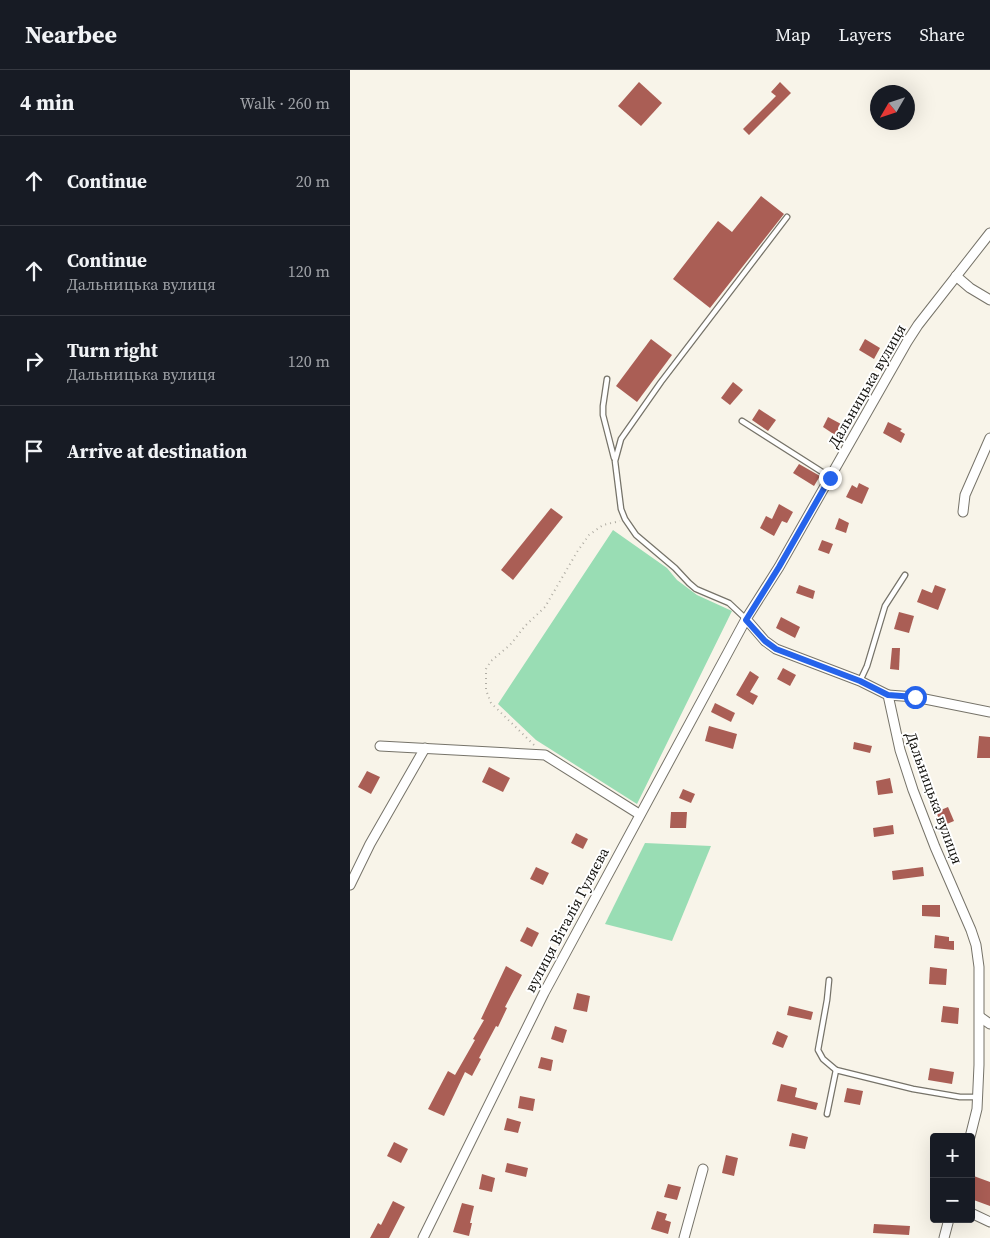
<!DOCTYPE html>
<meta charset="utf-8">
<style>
body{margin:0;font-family:"Source Serif 4",serif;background:#20242c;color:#f1f3f6}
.controls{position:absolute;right:15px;bottom:15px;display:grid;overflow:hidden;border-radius:5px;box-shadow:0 5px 20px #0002}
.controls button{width:45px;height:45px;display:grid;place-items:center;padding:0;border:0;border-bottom:1px solid #363941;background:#171b24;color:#f1f3f6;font:25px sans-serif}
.compass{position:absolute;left:520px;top:15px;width:45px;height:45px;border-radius:50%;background:#171b24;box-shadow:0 5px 20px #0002;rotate:231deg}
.stop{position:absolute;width:15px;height:15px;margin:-11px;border:4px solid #2563eb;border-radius:50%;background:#fff}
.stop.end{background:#2563eb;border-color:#fff;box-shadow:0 1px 5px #0008}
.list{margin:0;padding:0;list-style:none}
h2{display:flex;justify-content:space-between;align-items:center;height:65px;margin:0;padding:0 20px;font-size:21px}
h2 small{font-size:16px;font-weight:400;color:#9ea1a6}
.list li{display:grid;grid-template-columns:32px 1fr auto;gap:15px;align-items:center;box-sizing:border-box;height:90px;padding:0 20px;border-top:1px solid #363941}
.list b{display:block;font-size:19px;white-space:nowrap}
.list p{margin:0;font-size:16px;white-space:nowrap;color:#9ea1a6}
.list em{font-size:16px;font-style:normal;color:#9ea1a6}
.icon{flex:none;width:28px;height:28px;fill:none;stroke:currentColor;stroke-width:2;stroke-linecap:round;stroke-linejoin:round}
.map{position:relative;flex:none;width:640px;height:1168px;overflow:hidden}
header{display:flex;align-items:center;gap:30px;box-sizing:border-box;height:70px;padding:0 25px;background:#171b24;border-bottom:1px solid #363941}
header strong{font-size:24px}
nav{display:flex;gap:28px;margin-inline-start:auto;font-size:18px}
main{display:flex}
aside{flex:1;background:#171b24}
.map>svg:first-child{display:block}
.green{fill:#99ddb4}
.building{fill:#aa5e55}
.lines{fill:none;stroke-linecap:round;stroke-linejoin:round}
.service-casing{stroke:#767369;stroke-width:7}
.minor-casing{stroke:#767369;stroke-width:11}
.path{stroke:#b0ada4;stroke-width:2;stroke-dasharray:1 4;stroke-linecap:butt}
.service{stroke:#fff;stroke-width:4.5}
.minor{stroke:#fff;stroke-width:9}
.route{stroke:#2563eb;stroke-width:6}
.labels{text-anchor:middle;stroke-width:4;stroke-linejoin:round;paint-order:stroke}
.street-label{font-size:15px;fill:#13120e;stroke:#fff}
</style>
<header>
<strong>Nearbee</strong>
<nav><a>Map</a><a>Layers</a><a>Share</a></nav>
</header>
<main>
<aside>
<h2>4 min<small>Walk · 260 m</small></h2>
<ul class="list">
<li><svg class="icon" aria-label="ahead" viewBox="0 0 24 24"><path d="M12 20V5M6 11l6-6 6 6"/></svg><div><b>Continue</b></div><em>20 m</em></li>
<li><svg class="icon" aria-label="ahead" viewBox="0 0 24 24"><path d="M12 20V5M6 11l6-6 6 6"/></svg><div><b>Continue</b><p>Дальницька вулиця</p></div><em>120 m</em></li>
<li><svg class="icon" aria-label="right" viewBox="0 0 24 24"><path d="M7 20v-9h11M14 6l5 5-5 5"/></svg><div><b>Turn right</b><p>Дальницька вулиця</p></div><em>120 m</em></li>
<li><svg class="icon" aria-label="arrive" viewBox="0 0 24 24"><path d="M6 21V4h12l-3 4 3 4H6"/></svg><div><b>Arrive at destination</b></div></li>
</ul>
</aside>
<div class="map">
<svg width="640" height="1168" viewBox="0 0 640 1168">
<rect width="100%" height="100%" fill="#f8f4e9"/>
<g class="green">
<path d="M263,460L317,498L327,510L347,525L382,541L287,734L186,670L148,634Z"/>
<path d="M295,773L361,776L322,871L255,854Z"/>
</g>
<g class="building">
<path d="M289,12L312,33L291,56L268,36Z"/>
<path d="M430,12L441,23L399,65L393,59L426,26L421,22Z"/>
<path d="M411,126L434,144L360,238L323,209L368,151L382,162Z"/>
<path d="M301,269L322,285L287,332L266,316Z"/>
<path d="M515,269L530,278L524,289L509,280Z"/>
<path d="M383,312L393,320L380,335L371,328Z"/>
<path d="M409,339L426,350L418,361L402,350Z"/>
<path d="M478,347L491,354L485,365L473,357Z"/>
<path d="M538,352L552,359L550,361L555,364L551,373L533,363Z"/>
<path d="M449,394L470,406L464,416L443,403Z"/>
<path d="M509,413L519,418L512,434L496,427L502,415L507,418Z"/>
<path d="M429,434L443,442L437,453L432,451L424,466L410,458L416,446L422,449Z"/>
<path d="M201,438L213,447L163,510L151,500Z"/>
<path d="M489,448L499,453L496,463L485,459Z"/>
<path d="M472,470L483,474L479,484L468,480Z"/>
<path d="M449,515L465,521L463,529L446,523Z"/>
<path d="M585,515L596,519L588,540L567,532L572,519L582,523Z"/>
<path d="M549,542L564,546L559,563L544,559Z"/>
<path d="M431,547L450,557L445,568L426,558Z"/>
<path d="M542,578H550L549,600L540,599Z"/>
<path d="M433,598L446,605L440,616L427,609Z"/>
<path d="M400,601L409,607L400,622L408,626L403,635L386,625Z"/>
<path d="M365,633L385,643L381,652L361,642Z"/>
<path d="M359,656L387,664L383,679L355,671Z"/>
<path d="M629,666L640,667V688H627Z"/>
<path d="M504,672L522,676L520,683L503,679Z"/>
<path d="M139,697L160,708L153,722L132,712Z"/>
<path d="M17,701L30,707L21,724L8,717Z"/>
<path d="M540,708L543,723L528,725L526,711Z"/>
<path d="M333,719L345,724L341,733L329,728Z"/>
<path d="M598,737L604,751L592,756L586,742Z"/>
<path d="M321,742H337L336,758H320Z"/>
<path d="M543,755L544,764L524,767L523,758Z"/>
<path d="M226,763L238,769L233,779L221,773Z"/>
<path d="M186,797L199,803L193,815L180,809Z"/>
<path d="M573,797L574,806L543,810L542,801Z"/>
<path d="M572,835H590V847L572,846Z"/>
<path d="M177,857L189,863L182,877L170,871Z"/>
<path d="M585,865L599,867V871H604V880L584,878Z"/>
<path d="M156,896L172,905L155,937L157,938L148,957L146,956L129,988L131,989L122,1006L115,1002L94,1046L78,1039L98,1001L105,1005L125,970L123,969L134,950L131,949Z"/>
<path d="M580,897L597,899L596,915L579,914Z"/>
<path d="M227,923L240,926L237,942L223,939Z"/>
<path d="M439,936L463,942L461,950L437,945Z"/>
<path d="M593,936L609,938L608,954L591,952Z"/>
<path d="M205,956L217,960L213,973L201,969Z"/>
<path d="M427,961L438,966L433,978L422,974Z"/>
<path d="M191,987L203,990L201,1001L188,998Z"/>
<path d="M580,998L604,1002L602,1014L578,1010Z"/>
<path d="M431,1014L447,1018L445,1027L468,1033L466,1040L427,1031Z"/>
<path d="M497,1018L513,1021L510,1035L494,1032Z"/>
<path d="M170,1026L185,1029L183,1041L168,1038Z"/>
<path d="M157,1048L171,1052L168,1063L154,1060Z"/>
<path d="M442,1063L458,1067L455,1079L439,1076Z"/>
<path d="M44,1072L58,1079L51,1093L37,1086Z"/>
<path d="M376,1085L388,1088L384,1106L372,1103Z"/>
<path d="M157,1093L178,1098L176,1107L155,1102Z"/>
<path d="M132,1104L145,1108L142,1122L129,1119Z"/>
<path d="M621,1105L640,1112V1136L621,1129Z"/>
<path d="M318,1114L331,1117L327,1130L314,1127Z"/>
<path d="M43,1131L55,1137L39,1168H20L28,1153L31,1155Z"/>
<path d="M112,1133L124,1136L120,1153H122L119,1166L103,1162Z"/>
<path d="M307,1141L317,1144L315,1150L321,1152L318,1164L301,1159Z"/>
<path d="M524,1154L560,1156L559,1165L523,1163Z"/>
</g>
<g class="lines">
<defs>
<g id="service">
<path d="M257,309L253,336V345L264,388"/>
<path d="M392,351L480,407"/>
<path d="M396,549L379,533L346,519L339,513L325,498L286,465L275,449L271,439L265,391L271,369L311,312L437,147"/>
<path d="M510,611L517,596L535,536L555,505"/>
<path d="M479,910L477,930L468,980L473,989L486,1000L563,1019L610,1027H628"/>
<path d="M477,1044L486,1000"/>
</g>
<g id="minor">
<path d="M606,206L620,218L640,230"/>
<path d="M613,442L615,425L640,368"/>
<path d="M538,625L565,627L640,642"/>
<path d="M30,676L195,685L289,744"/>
<path d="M0,815L20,774L75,678"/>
<path d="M630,947L640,954"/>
<path d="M620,1067L627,1039L629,995V897L626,875L621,860L585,777L563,720L550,680L538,625L510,611L426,579L415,571L396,549L429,497L557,272L568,255L640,163"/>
<path d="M621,1143L640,1152"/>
<path d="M73,1168L194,923L396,549"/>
<path d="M334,1168L353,1099"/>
<path d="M594,1168L599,1149"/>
</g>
</defs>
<use href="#service" class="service-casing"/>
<use href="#minor" class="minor-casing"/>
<path class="path" d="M184,675L141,633L136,620V599L141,591L160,575L175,556L195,537L227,482L239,465L253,455L270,451"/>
<use href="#service" class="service"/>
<use href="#minor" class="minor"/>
</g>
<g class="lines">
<path class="route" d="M480,408L429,497L396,550L415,571L426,579L510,611L538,625L565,627"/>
</g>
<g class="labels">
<g class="street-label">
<text transform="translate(517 316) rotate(-60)" y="5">Дальницька вулиця</text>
<text transform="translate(584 728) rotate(70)" y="5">Дальницька вулиця</text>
<text transform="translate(217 850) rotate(-62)" y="5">вулиця Віталія Гуляєва</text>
</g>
</g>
</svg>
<div class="controls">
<button>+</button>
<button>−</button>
</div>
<svg class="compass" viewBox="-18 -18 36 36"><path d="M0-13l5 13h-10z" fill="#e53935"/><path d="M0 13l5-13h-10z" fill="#9ea1a6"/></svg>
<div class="stop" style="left:565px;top:627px"></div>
<div class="stop end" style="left:480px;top:408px"></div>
</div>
</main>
